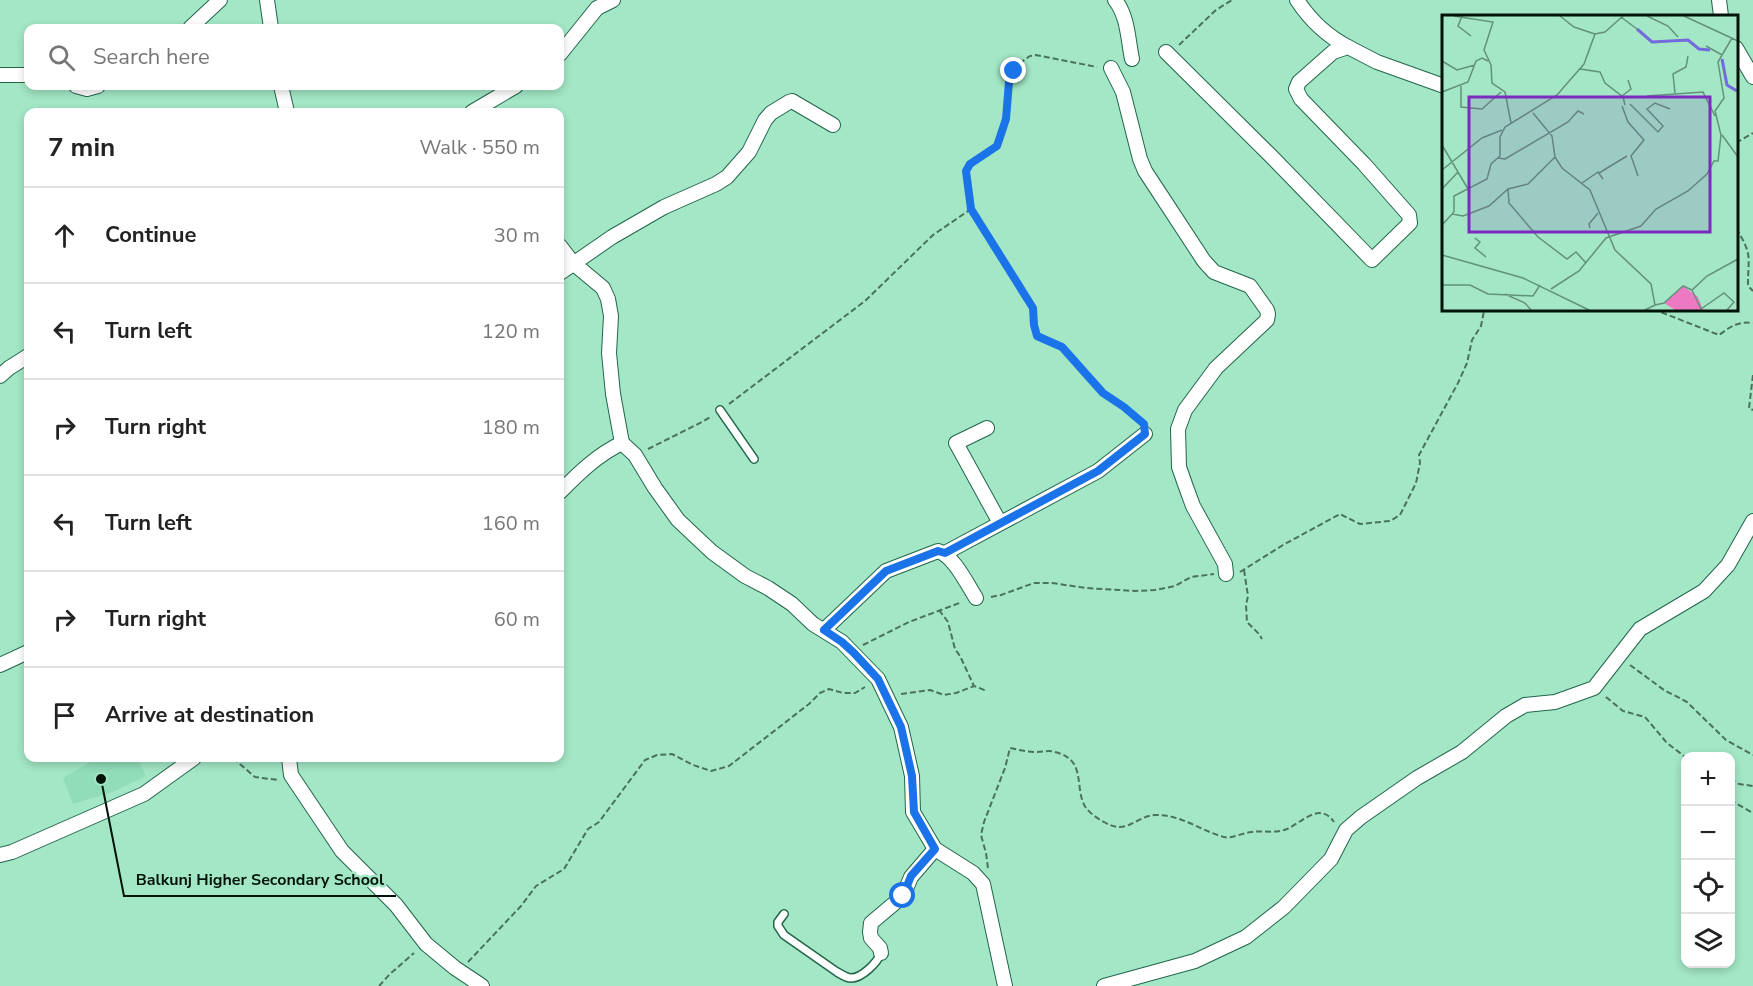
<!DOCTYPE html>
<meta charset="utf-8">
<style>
body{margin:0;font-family:"Nunito Sans",sans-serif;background:#f6f6f6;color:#222}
.controls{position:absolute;right:18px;bottom:18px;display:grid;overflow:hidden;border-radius:12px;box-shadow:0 3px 9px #0003}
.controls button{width:54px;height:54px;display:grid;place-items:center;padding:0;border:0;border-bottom:2px solid #e0e0e0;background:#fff;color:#222;font:30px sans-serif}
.stop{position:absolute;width:18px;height:18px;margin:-14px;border:4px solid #1a73e8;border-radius:50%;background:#fff}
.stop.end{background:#1a73e8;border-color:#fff;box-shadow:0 2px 6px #0008}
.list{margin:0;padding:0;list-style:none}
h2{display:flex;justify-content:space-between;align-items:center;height:78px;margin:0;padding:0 24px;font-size:26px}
h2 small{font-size:20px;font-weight:400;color:#767676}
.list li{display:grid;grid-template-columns:39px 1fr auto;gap:18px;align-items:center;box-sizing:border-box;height:96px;padding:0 24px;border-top:2px solid #e0e0e0}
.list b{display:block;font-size:22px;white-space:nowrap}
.list em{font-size:20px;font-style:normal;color:#767676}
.icon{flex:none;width:33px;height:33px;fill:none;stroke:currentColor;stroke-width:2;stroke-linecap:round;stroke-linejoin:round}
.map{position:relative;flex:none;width:1753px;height:986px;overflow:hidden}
.search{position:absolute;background:#fff;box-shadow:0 3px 9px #0003;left:24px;top:24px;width:540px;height:66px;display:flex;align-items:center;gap:15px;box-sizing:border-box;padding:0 21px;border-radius:12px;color:#767676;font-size:22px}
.panel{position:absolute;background:#fff;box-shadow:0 3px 9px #0003;left:24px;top:108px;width:540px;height:654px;border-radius:12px}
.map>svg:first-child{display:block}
.built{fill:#91ddb9}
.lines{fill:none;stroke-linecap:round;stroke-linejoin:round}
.lane-casing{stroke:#21664a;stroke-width:10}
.street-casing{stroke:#21664a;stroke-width:16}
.path{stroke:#49735e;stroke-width:2;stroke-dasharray:6 3;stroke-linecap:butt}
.lane{stroke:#fff;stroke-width:7}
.street{stroke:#fff;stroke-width:14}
.route{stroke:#1a73e8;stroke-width:8}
.inset-river{fill:none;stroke:#736add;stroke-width:3}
.inset-road{fill:none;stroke:#62927a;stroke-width:1.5}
.view{fill:#7b2cbf;fill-opacity:0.15;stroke:#7b2cbf;stroke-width:3}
.inset-edge{fill:none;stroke:#001309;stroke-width:3}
.leader{fill:none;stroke:#001309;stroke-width:2}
.callout-dot{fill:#001309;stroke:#a3e7c6;stroke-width:2}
.callout-label{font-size:16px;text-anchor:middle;font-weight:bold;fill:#001309;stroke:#a3e7c6;stroke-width:5;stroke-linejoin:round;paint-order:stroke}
</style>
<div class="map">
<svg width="1753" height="986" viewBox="0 0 1753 986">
<rect width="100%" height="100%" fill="#a3e7c6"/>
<path class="built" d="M97,758H137L146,776L113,792L73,804L63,778Z"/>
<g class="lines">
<defs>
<g id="lane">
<path d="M720,410L754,459"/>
<path d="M784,914L778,922V926L784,935L837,972C841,974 846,978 851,978C862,978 877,963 881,953"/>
</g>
<g id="street">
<path d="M267,0L271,28"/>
<path d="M1115,0C1128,16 1128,40 1132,59"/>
<path d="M1297,0C1310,20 1327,36 1348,47"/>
<path d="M1719,0L1721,16"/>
<path d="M190,28L220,0"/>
<path d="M1736,48L1753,77"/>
<path d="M1166,52L1270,155L1372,260L1410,223L1409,215L1364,164L1301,99L1296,89L1299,82L1333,52L1348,47L1377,62L1444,86"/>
<path d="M560,54L597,8L613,0"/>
<path d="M1111,68L1123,92L1140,159L1145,171L1204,261L1214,272L1250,286L1267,310L1268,314L1267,320L1216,368L1185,410L1178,429L1179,467L1186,487L1193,506L1225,564L1226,574"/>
<path d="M0,75H28"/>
<path d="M76,86L87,89L98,86"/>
<path d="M281,86L287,112"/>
<path d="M472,112L516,86"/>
<path d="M560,246L573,263L603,288L608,299L611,316L609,353L613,394L622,443L635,455L655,488L678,520L712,552L745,576L768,588L792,604L813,624L842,642L878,679L901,727L912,776L913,812L935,849L973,873L983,884L1005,986"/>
<path d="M560,273L612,237L664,207L716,184L727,177L749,152L765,120L771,113L789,102L792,101L833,125"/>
<path d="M0,376L9,368L28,356"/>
<path d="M987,428L956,443L1000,523"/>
<path d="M560,492C579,473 597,455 622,443"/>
<path d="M945,553L1098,471L1145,434"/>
<path d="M824,630L886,571L938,551C954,556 967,584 976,598"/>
<path d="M0,665L28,652"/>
<path d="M289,758L291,775L342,851L396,905L426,944L455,968L482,986"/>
<path d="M0,855L12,852L144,794L194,758"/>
<path d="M881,953L880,948L871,938L870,932L871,923L903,896L911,877L935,849"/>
<path d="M1104,986L1195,961L1246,937L1284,907L1331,859L1346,830L1361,817L1417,778L1462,752L1506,716L1525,705L1555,702L1594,688L1640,629L1704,591L1728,565L1753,521"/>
</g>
</defs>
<use href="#lane" class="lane-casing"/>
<use href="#street" class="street-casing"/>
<g class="path">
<path d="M1179,45L1216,10L1232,0"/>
<path d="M1736,143L1753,133"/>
<path d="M971,209L1033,308L1034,325L1037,336L1061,347L1103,393L1124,407L1141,422"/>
<path d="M1736,228C1753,256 1748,255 1748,286L1753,291"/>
<path d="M1653,309L1719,335C1730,327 1738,321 1753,323"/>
<path d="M1753,375L1749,408L1753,410"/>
<path d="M729,404L865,301L933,235L971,209L966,171L970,164L997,146L1006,119L1009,82L1014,71L1024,60L1030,56L1036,55L1097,67"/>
<path d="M648,449L702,422L712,416"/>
<path d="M1244,570L1248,596L1246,605L1247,622L1259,634L1262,639"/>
<path d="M1240,572L1283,545L1340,514L1360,524L1390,521L1400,515L1416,483L1420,463L1419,455L1458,383L1467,363L1472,340L1481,326L1484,311L1489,309"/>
<path d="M991,597L1001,595L1034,583H1052L1086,588L1135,591L1155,590L1175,586L1191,577L1214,574"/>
<path d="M939,610L948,622L955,649L960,656L974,686L987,691"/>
<path d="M863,645L909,622L962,602"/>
<path d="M1630,665L1664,690L1687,702L1726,740L1753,755"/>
<path d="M901,694L930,690L944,695L956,693L974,686"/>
<path d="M1606,697L1623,711L1645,717L1667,743L1684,756L1683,779L1686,781"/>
<path d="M233,758L255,777L278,780"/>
<path d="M1730,779L1739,784L1753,786"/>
<path d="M1730,800L1753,813"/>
<path d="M988,868L986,853L981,835L984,822L1005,768L1010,748C1019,750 1028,752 1037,752C1043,752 1049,750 1055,752C1088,760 1073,788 1086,808C1090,813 1098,819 1104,822C1128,836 1135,816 1155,815C1180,814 1201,831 1224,837C1232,839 1242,833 1251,832C1263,830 1275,834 1287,829C1301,823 1320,801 1334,822"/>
<path d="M468,962L521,906L536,886L564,869L588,829L599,822L645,760L657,755L672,754L693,765L711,771L729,766L809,704L820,693L829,689L843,693H855L865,687"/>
<path d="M379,986L390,974L414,953"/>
</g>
<use href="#lane" class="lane"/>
<use href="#street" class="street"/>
</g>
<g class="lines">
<path class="route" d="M903,896L911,876L935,849L914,812L912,776L901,727L878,679L854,653L842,642L824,630L886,571L938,551L945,553L1098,471L1145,434L1144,424L1124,407L1103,393L1062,347L1037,336L1034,325L1033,308L971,209L966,171L970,164L997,146L1006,119L1009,82L1014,71"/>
</g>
<g transform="translate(1442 15)">
<rect width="296" height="296" fill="#a3e7c6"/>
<path d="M241,271L256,282L261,295H233L222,288Z" fill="#ec79c2"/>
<path class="inset-river" d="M195,14L210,27L246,25L257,34L268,35M280,44L285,70L295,76"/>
<path class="inset-road" d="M12,1L51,7L42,35L49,50L50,68L63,77L69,108M20,1L16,11L29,21M118,1L132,12L153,19M205,1L226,11L236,22M242,1L296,26M179,2L195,14M264,31L280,40M0,46L15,55L33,50M138,54L158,57L163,68L181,82L183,90M19,69V92L40,94L59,77M0,77L26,67L34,46L40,43L46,46M233,78L231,59L244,52L246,41M180,81L189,74L186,65M205,81L261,77L273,101M188,89L216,117L221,111L205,94L213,88L228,94M180,91L186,107L202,125L189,141L196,161M91,98L110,121L113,142L120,153L148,175L173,235L209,269L213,290L203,295M280,120L296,142M0,130L26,174M56,143L63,144L126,107L136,96L142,99M0,155L40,123L60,115M157,158L185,141M140,168L156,157L161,164M0,174L16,157M66,174L67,188L96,222L125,244L134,237L144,248M10,199L21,201L47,191L66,174L86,169L113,142M0,210L12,197V181L45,164L49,149L58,141V122L63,112L115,80L142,49L153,19L163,17L181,1M148,213L147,209L156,198M33,223L38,227L33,233L44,242M0,240L81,263L147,295M0,270H28L46,279L91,281L98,270M109,274L137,256L164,223L199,211L214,194L246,176L265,159L272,146H276L279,120L273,96L282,83L276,47L290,23M250,275L259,294M63,279L83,288L89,295M213,290L222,288L241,271L250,275L265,261L296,244M259,294L282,278L292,287L285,295"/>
<path class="view" d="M27,82H268V217H27Z"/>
<rect width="296" height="296" class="inset-edge"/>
</g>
<path class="leader" d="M101 779L124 896H396"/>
<circle class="callout-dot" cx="101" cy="779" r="6"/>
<g class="callout-label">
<text x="260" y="885">Balkunj Higher Secondary School</text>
</g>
</svg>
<div class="controls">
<button>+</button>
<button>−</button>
<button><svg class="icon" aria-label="locate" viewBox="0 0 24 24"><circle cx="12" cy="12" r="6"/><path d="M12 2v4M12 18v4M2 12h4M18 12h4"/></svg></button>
<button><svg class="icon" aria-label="layers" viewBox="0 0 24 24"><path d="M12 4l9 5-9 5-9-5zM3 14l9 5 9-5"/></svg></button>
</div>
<div class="stop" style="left:903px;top:896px"></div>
<div class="stop end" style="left:1014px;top:71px"></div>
<div class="search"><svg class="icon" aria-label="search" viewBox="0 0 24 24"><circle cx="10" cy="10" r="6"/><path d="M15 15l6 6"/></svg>Search here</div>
<section class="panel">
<h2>7 min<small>Walk · 550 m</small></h2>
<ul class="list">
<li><svg class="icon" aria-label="ahead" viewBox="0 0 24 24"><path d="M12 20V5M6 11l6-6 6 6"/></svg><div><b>Continue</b></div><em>30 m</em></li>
<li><svg class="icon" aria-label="left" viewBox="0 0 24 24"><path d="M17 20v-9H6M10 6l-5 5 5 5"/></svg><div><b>Turn left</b></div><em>120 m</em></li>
<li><svg class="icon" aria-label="right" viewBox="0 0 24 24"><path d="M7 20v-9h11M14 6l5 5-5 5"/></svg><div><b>Turn right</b></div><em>180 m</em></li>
<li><svg class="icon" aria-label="left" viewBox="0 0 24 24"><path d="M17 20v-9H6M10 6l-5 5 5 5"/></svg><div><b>Turn left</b></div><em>160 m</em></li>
<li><svg class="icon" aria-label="right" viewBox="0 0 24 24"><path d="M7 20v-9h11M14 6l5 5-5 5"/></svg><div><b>Turn right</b></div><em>60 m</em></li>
<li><svg class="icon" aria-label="arrive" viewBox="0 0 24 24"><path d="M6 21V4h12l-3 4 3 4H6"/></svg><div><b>Arrive at destination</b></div></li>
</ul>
</section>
</div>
